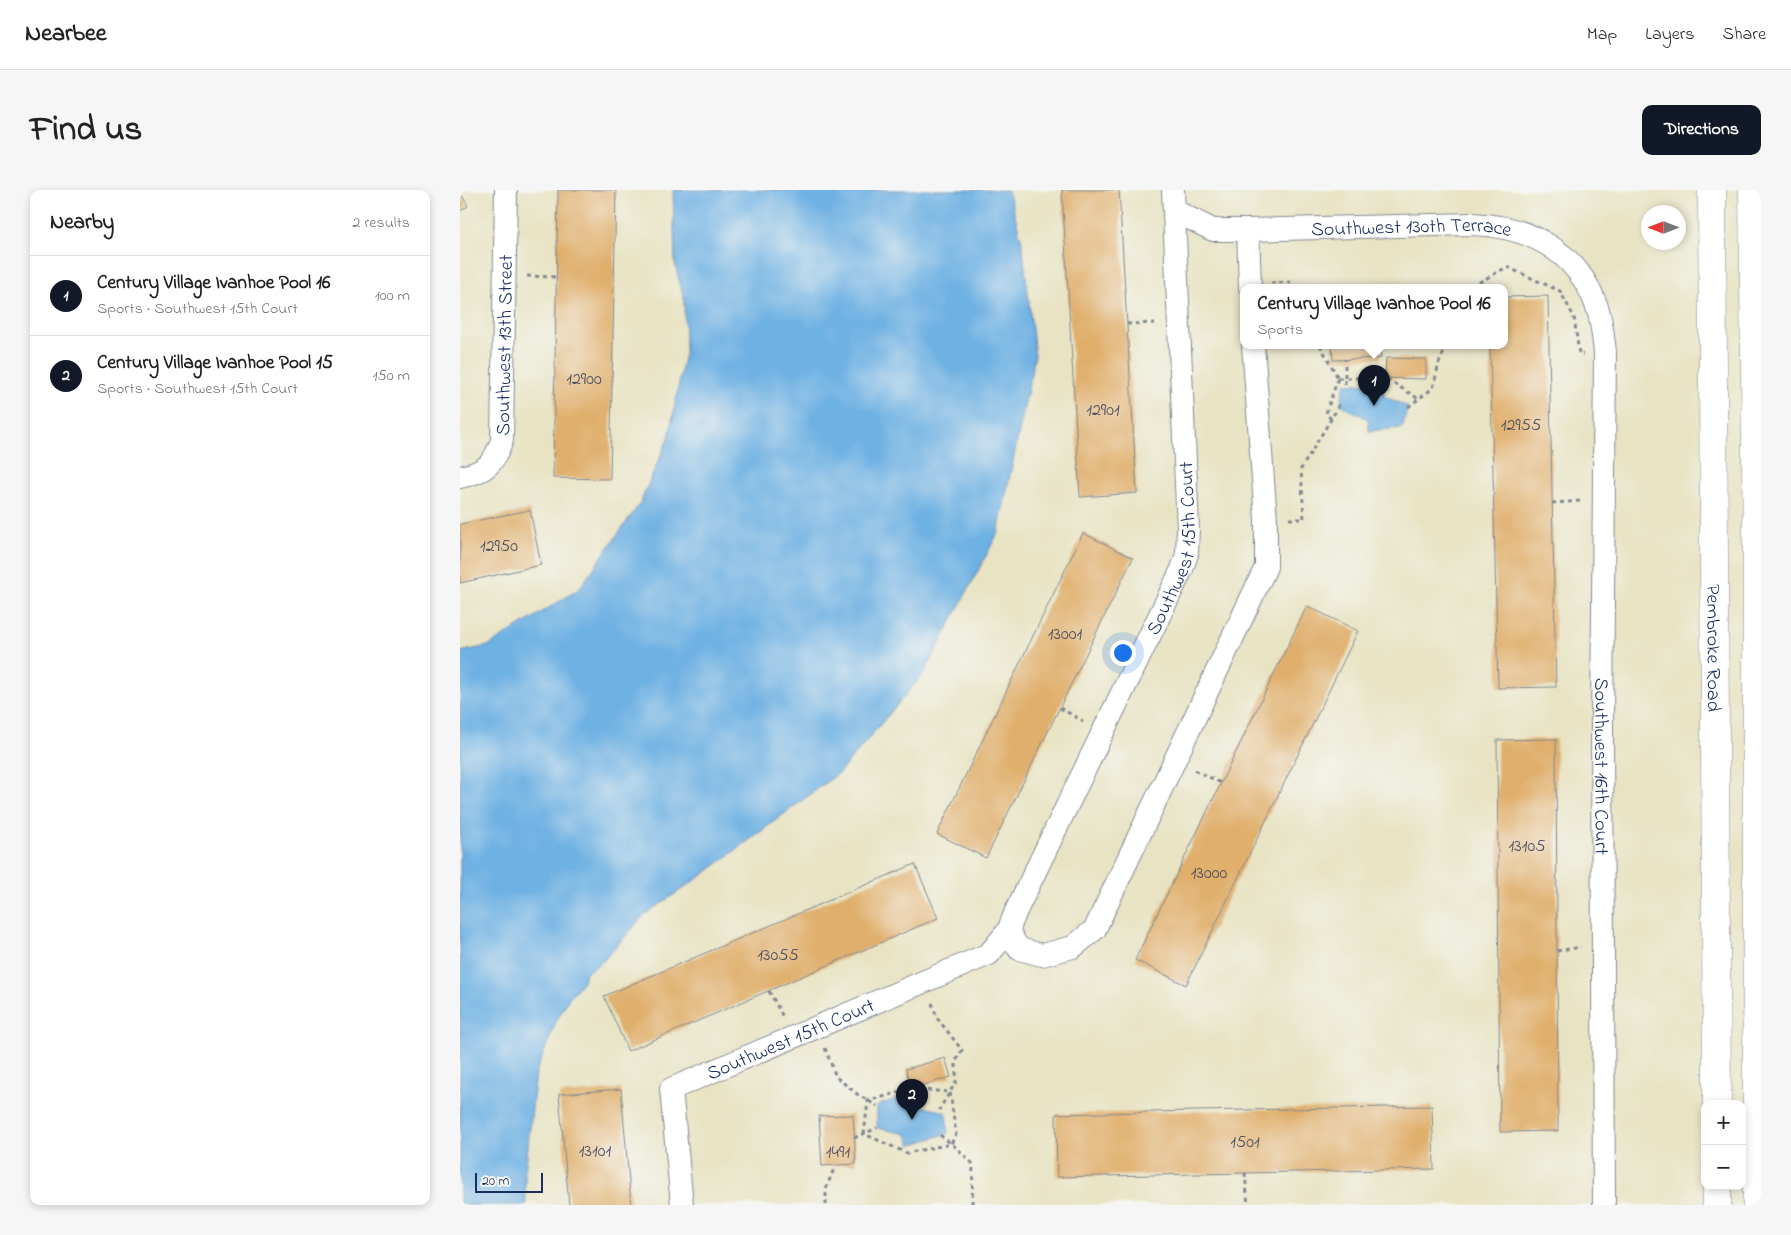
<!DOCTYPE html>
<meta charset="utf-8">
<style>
body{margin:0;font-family:"Indie Flower",sans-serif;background:#f6f6f6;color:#222}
.controls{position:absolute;right:15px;bottom:15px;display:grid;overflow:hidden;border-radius:10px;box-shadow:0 2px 8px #0003}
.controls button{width:45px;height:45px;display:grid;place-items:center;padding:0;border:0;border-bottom:1px solid #e0e0e0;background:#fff;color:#222;font:25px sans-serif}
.compass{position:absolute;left:1181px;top:15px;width:45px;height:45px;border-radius:50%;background:#fff;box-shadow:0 2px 8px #0003;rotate:270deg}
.scale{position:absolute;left:15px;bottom:12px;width:68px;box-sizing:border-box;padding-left:5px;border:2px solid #1b2f5e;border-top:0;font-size:14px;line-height:18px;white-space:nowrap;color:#1b2f5e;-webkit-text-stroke:4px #f6f6f2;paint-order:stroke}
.you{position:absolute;left:662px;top:462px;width:18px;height:18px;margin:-12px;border:4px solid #fff;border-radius:50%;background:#1a73e8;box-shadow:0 0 0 8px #1a73e833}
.badge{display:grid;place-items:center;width:32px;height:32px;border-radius:50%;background:#111827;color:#fff;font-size:16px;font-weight:700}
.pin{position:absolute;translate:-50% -41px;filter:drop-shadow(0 1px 2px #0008)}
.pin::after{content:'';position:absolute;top:26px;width:18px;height:15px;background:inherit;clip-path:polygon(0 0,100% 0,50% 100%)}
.popup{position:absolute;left:780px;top:94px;width:268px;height:65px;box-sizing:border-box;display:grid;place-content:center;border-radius:10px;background:#fff;filter:drop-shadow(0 1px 4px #0005);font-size:16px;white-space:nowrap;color:#767676}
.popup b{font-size:19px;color:#222}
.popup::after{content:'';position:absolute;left:50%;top:100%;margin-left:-10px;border:10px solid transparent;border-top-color:#fff}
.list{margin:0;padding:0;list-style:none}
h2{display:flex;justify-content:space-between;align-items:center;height:65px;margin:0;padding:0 20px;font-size:21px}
h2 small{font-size:16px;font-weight:400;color:#767676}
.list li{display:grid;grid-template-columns:32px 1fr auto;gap:15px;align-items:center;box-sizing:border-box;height:80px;padding:0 20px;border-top:1px solid #e0e0e0}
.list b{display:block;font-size:19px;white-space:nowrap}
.list p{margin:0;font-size:16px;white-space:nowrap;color:#767676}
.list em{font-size:16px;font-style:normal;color:#767676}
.map{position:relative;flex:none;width:1301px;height:1015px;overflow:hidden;border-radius:10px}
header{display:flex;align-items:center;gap:30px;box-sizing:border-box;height:70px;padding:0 25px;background:#fff;border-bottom:1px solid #e0e0e0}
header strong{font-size:24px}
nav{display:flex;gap:28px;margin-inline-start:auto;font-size:18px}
.intro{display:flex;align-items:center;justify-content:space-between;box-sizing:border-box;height:120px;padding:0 30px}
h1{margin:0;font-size:35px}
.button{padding:12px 22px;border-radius:10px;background:#111827;color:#fff;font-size:18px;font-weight:700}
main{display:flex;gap:30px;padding:0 30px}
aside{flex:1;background:#fff;border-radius:10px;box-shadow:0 2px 8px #0003}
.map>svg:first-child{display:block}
.water{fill:#6eb1e3;stroke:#4470a0}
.building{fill:#e0af6c}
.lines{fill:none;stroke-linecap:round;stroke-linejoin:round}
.street-casing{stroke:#828990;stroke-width:24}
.secondary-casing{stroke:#828990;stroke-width:29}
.path{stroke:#828990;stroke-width:3;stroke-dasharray:4 4;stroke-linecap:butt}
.street{stroke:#fff;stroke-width:22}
.secondary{stroke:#fff;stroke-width:28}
.labels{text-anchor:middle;stroke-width:4;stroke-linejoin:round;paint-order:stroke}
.number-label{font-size:18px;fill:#4c4f62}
.street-label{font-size:20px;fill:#1b2f5e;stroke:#f6f6f2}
</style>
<header>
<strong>Nearbee</strong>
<nav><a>Map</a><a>Layers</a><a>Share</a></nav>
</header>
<div class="intro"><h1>Find us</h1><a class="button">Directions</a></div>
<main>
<aside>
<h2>Nearby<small>2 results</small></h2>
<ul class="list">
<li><span class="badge">1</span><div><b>Century Village Ivanhoe Pool 16</b><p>Sports · Southwest 15th Court</p></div><em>100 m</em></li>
<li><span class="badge">2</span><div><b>Century Village Ivanhoe Pool 15</b><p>Sports · Southwest 15th Court</p></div><em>150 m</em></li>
</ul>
</aside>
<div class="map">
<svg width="1301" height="1015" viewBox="0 0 1301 1015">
<rect width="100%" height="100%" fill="#f6f6f2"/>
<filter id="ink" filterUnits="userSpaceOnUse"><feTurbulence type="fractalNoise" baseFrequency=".02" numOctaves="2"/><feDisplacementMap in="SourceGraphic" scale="10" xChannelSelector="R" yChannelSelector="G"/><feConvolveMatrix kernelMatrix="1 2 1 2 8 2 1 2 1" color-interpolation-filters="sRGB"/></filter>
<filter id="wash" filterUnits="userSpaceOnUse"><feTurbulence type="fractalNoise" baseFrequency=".0096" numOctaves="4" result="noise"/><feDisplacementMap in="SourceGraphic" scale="20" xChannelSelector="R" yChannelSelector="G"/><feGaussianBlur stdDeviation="1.12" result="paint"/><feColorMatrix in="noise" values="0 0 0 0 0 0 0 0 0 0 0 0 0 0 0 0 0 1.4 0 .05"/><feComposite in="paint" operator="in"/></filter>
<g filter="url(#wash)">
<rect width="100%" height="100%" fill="#e8e3c3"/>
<g class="water">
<path d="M213,0H548L562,52L575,165L538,343L464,483L380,582L244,684L184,725L143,771L125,783L123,791L109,808L96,832L76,882L65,984L66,1015H0V462L28,456L119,399L180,313L209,247L225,161L224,109L215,74Z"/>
<path d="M922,193L924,206L948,217L942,238L909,241L908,229L880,214L885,194Z"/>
<path d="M450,903L456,915L486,922L488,943L451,955L447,944L417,938V916Z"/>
</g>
<g id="blocks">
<g class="building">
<path d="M98,0H156L150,289L93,288Z"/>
<path d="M602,0H659L677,303L620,307Z"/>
<path d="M0,2L8,16L0,21Z"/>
<path d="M1088,106L1096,497L1038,498L1030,155H1044V107Z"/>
<path d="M872,155H920L921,168L873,170Z"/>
<path d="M926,168L966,169V189L925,188Z"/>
<path d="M70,320L81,375L0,393V334Z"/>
<path d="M623,343L673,368L526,668L477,644Z"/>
<path d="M847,416L898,441L726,795L675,770Z"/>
<path d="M1096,549L1098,941L1040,942L1037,550Z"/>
<path d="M455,674L478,728L168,861L144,806Z"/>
<path d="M485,868L491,887L451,899L446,879Z"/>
<path d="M161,899L171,1015H109L99,904Z"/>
<path d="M972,916L974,979L597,987L596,924Z"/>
<path d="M393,925L396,974L362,976L359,926Z"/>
</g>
</g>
</g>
<g filter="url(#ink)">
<use href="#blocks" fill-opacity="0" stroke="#828990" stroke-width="1"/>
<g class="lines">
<defs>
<g id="street">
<path id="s1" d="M715,21L753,40H788L1012,34C1068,36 1117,60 1137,117C1142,131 1143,147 1145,162L1142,537L1144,1015"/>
<path d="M788,40L790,97"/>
<path id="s2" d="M0,287C26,282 34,274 42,250L46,0"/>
<path d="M548,741L559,759L582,765L613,757L635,739L806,377V330L793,155"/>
<path id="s3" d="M222,1015L211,899L529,764L548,741L556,721L722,379L727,364L728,339L713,0"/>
</g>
<g id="secondary">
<path id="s4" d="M1252,0L1257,914"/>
<path d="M1293,0L1297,361V1015"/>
<path d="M1257,996V1015"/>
</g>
</defs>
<use href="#street" class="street-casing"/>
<use href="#secondary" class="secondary-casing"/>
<g class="path">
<path d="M67,86L97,87"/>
<path d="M811,93L832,92L834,97"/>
<path d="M1013,97L1014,95L1047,77L1100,101L1114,127L1119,164H1123"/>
<path d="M667,134L696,133"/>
<path d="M860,155L878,188"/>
<path d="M878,188H885V170"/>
<path d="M885,194V188H925L959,209"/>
<path d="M948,217L973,198L979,173L987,155"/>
<path d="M871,229L866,223L878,188"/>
<path d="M1092,313L1121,311"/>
<path d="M829,329H844L841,279L880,214"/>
<path d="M600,518L623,531"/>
<path d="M735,580L761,593"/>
<path d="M1097,761L1121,757"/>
<path d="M309,801L323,827"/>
<path d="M472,813L477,828L502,860L496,871V892L479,920"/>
<path d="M365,858L376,887L397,904L417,916"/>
<path d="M451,899L490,902L496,944L491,954L447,963L404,944L408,911Z"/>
<path d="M480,945L498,959L513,974L512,1015"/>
<path d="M394,948L417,938"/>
<path d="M785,983L788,1015"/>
<path d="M366,1015V999L375,976"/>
</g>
<use href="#street" class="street"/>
<use href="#secondary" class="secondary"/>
</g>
</g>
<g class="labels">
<g class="number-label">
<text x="124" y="194">12900</text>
<text x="643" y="225">12901</text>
<text x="1061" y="240">12955</text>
<text x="39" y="361">12950</text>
<text x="605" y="449">13001</text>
<text x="1067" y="661">13105</text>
<text x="749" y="688">13000</text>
<text x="318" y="770">13055</text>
<text x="785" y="957">1501</text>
<text x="135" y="966">13101</text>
<text x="378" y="967">1491</text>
</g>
<g class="street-label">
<text dy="7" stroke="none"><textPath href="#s1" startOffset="241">Southwest 130th Terrace</textPath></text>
<text dy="7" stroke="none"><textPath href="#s2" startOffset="155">Southwest 13th Street</textPath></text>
<text dy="7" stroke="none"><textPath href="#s3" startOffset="912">Southwest 15th Court</textPath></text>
<text dy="7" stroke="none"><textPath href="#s4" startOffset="458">Pembroke Road</textPath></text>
<text dy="7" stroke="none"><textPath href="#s1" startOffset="922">Southwest 16th Court</textPath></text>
<text dy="7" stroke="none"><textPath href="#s3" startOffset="246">Southwest 15th Court</textPath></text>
</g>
</g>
</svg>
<div class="controls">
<button>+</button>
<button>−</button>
</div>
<svg class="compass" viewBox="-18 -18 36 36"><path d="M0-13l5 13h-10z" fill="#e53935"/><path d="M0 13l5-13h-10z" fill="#767676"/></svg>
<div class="scale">20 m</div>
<div class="you"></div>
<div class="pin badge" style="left:914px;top:216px">1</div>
<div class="popup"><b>Century Village Ivanhoe Pool 16</b>Sports</div>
<div class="pin badge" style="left:452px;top:930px">2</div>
</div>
</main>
